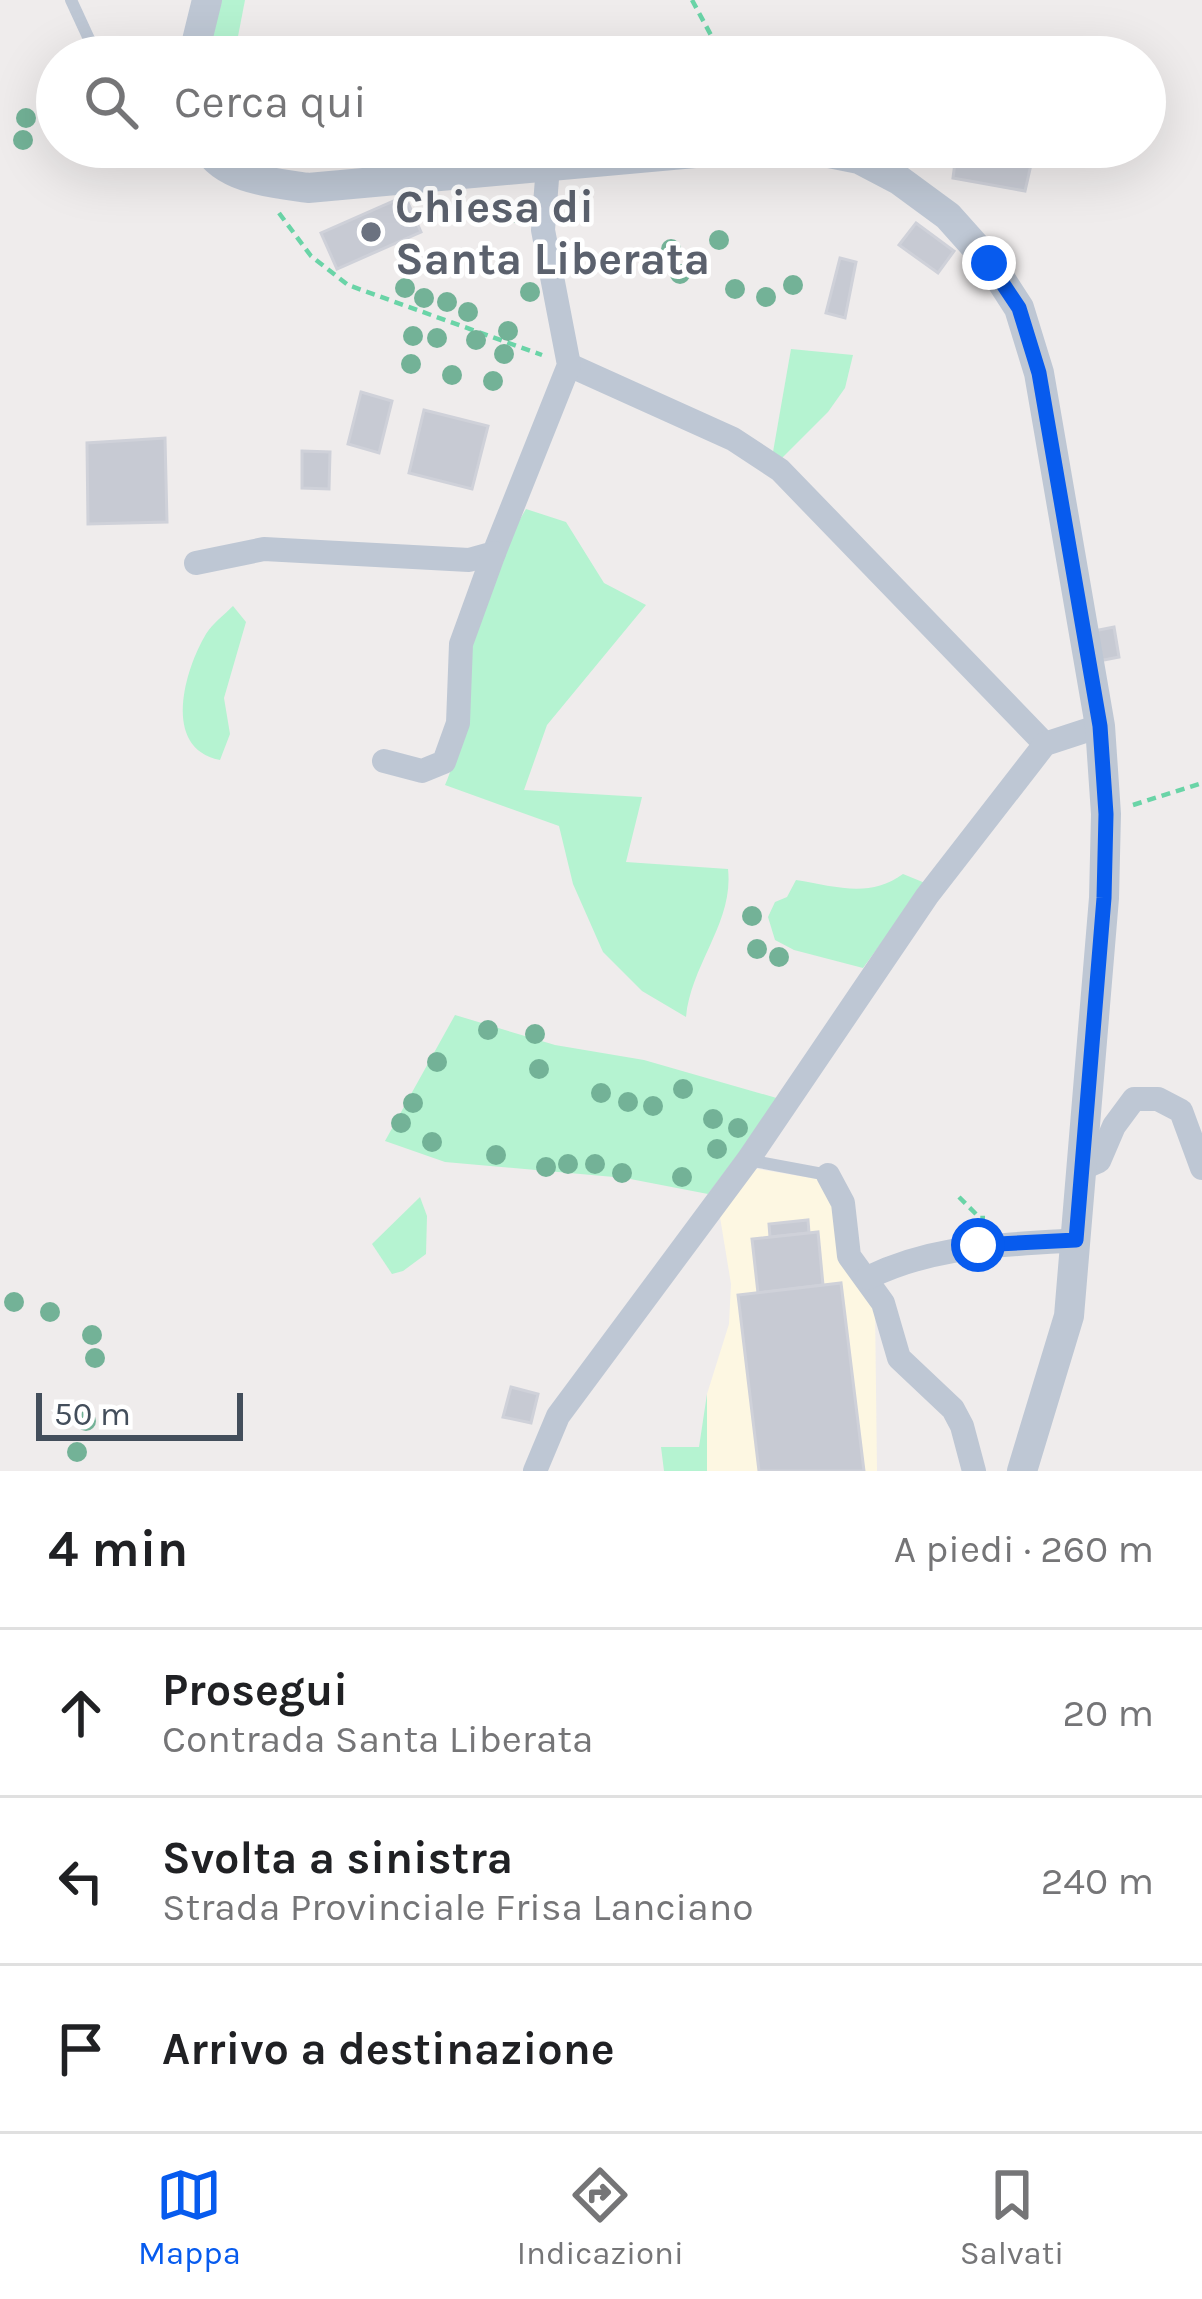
<!DOCTYPE html>
<html lang="it">
<meta charset="utf-8">
<style>
body{margin:0;font-family:Karla,sans-serif;background:#f6f6f6;color:#202124}
.scale{position:absolute;left:36px;bottom:30px;width:207px;box-sizing:border-box;padding-left:12px;border:6px solid #434e5b;border-top:0;font-size:33px;line-height:42px;white-space:nowrap;color:#434e5b;-webkit-text-stroke:9px #fff;paint-order:stroke}
.stop{position:absolute;width:36px;height:36px;margin:-27px;border:9px solid #075bee;border-radius:50%;background:#fff}
.stop.end{background:#075bee;border-color:#fff;box-shadow:0 3px 12px #0008}
.list{margin:0;padding:0;list-style:none}
h2{display:flex;justify-content:space-between;align-items:center;height:156px;margin:0;padding:0 48px;font-size:51px}
h2 small{font-size:39px;font-weight:400;color:#757577}
.list li{display:grid;grid-template-columns:78px 1fr auto;gap:36px;align-items:center;box-sizing:border-box;height:168px;padding:0 48px;border-top:3px solid #e0e0e0}
.list b{display:block;font-size:45px;white-space:nowrap}
.list p{margin:0;font-size:39px;white-space:nowrap;color:#757577}
.list em{font-size:39px;font-style:normal;color:#757577}
.icon{flex:none;width:66px;height:66px;fill:none;stroke:currentColor;stroke-width:2;stroke-linecap:round;stroke-linejoin:round}
.map{position:relative;flex:none;width:1202px;height:1471px;overflow:hidden}
.search{position:absolute;background:#fff;box-shadow:0 12px 48px #0002;left:36px;right:36px;top:36px;height:132px;display:flex;align-items:center;gap:30px;box-sizing:border-box;padding:0 42px;border-radius:66px;color:#757577;font-size:45px}
.sheet{height:660px;background:#fff}
nav{display:flex;justify-content:space-around;align-items:center;box-sizing:border-box;height:168px;border-top:3px solid #e0e0e0;background:#fff;font-size:33px;color:#757577}
nav a{display:grid;justify-items:center;gap:6px}
nav .on{color:#075bee}
.map>svg:first-child{display:block}
.commercial{fill:#fdf7e2}
.green{fill:#b5f3d1}
.building{fill:#c7cad3;stroke:#cfd1d9;stroke-width:3}
.lines{fill:none;stroke-linecap:round;stroke-linejoin:round}
.path{stroke:#6ad4a7;stroke-width:4.5;stroke-dasharray:9 6;stroke-linecap:butt}
.service{stroke:#bec7d4;stroke-width:12}
.minor{stroke:#bec7d4;stroke-width:24}
.tertiary{stroke:#bec7d4;stroke-width:30}
.tree{fill:#73b297}
.route{stroke:#075bee;stroke-width:15}
.worship-dot{fill:#6b7280;stroke:#fff;stroke-width:4.5}
.labels{text-anchor:middle;stroke-width:9;stroke-linejoin:round;paint-order:stroke}
.worship-label{font-size:45px;font-weight:bold;fill:#5b616d;stroke:#fff;text-anchor:start}
</style>
<div class="map">
<svg width="1202" height="1471" viewBox="0 0 1202 1471">
<rect width="100%" height="100%" fill="#efecec"/>
<path class="commercial" d="M752,1168L829,1181L875,1306L877,1471H707V1394L729,1324L731,1284L719,1211Z"/>
<g class="green">
<path d="M217,0H245L234,57H206Z"/>
<path d="M791,349L853,355L845,388L828,412L782,458L773,452Z"/>
<path d="M526,509L566,522L604,583L646,605L547,725L524,790L642,797L626,862L728,869C734,922 691,964 686,1017L642,991L603,952L573,884L559,826L445,785C466,738 459,688 468,637C476,592 503,548 526,509Z"/>
<path d="M233,606L246,622L224,698L230,734L220,760C161,748 185,669 206,634C213,623 224,615 233,606Z"/>
<path d="M903,874L925,883L863,968L794,950L775,940L768,917L775,902L787,897L796,880C835,886 869,899 903,874Z"/>
<path d="M455,1015L555,1045L644,1060L780,1099L708,1194L625,1178L445,1162L385,1141Z"/>
<path d="M420,1197L427,1216L426,1254L403,1271L392,1274L372,1244Z"/>
<path d="M707,1394V1471H664L661,1447H699Z"/>
</g>
<g class="building">
<path d="M957,147H1035L1025,191L953,178Z"/>
<path d="M405,196L421,232L337,269L321,233Z"/>
<path d="M916,223L954,251L938,273L899,245Z"/>
<path d="M840,258L856,262L845,318L826,313Z"/>
<path d="M361,392L392,401L379,453L348,444Z"/>
<path d="M424,410L488,426L472,489L409,473Z"/>
<path d="M165,438L167,522L88,524L87,443Z"/>
<path d="M302,451L330,452L329,489L302,488Z"/>
<path d="M1114,627L1119,657L1099,661L1094,631Z"/>
<path d="M808,1220L809,1233L770,1237L769,1224Z"/>
<path d="M818,1232L823,1285L758,1293L752,1239Z"/>
<path d="M841,1283L864,1471H759L738,1295Z"/>
<path d="M511,1387L538,1394L531,1423L503,1417Z"/>
</g>
<g class="lines">
<g class="path">
<path d="M692,0L712,37V57"/>
<path d="M279,213L311,256L348,285L542,355"/>
<path d="M1133,805L1202,783"/>
<path d="M959,1197L980,1218H985"/>
</g>
<g class="service">
<path d="M71,0L89,39L104,57"/>
<path d="M748,1160L828,1175"/>
</g>
<g class="minor">
<path d="M569,365L733,439L780,470L1045,744"/>
<path d="M196,563L264,549L469,560L494,553L569,365L543,230L548,166"/>
<path d="M384,761L422,771L444,762L458,723L461,644L494,553"/>
<path d="M1083,1168L1099,1161L1114,1126L1134,1099H1158L1181,1111L1202,1168"/>
<path d="M828,1175L843,1203L849,1256L883,1303L899,1358L953,1409L962,1426L974,1471"/>
<path d="M867,1278C937,1244 1000,1246 1076,1240"/>
<path d="M535,1471L558,1416L748,1160L927,896L1045,744L1100,726"/>
</g>
<g class="tertiary">
<path d="M193,57L207,0"/>
<path d="M206,147C225,180 274,183 308,188L750,148L824,152L859,159L899,180L948,216L990,263L1019,308L1039,373L1100,726L1106,814L1104,898L1069,1316L1022,1471"/>
</g>
</g>
<g class="tree">
<circle cx="26" cy="118" r="10"/>
<circle cx="23" cy="140" r="10"/>
<circle cx="519" cy="214" r="10"/>
<circle cx="719" cy="240" r="10"/>
<circle cx="671" cy="249" r="10"/>
<circle cx="680" cy="274" r="10"/>
<circle cx="793" cy="285" r="10"/>
<circle cx="405" cy="288" r="10"/>
<circle cx="735" cy="289" r="10"/>
<circle cx="530" cy="292" r="10"/>
<circle cx="766" cy="297" r="10"/>
<circle cx="424" cy="298" r="10"/>
<circle cx="447" cy="302" r="10"/>
<circle cx="468" cy="312" r="10"/>
<circle cx="508" cy="331" r="10"/>
<circle cx="413" cy="336" r="10"/>
<circle cx="437" cy="338" r="10"/>
<circle cx="476" cy="340" r="10"/>
<circle cx="504" cy="354" r="10"/>
<circle cx="411" cy="364" r="10"/>
<circle cx="452" cy="375" r="10"/>
<circle cx="493" cy="381" r="10"/>
<circle cx="752" cy="916" r="10"/>
<circle cx="757" cy="949" r="10"/>
<circle cx="779" cy="957" r="10"/>
<circle cx="488" cy="1030" r="10"/>
<circle cx="535" cy="1034" r="10"/>
<circle cx="437" cy="1062" r="10"/>
<circle cx="539" cy="1069" r="10"/>
<circle cx="683" cy="1089" r="10"/>
<circle cx="601" cy="1093" r="10"/>
<circle cx="628" cy="1102" r="10"/>
<circle cx="413" cy="1103" r="10"/>
<circle cx="653" cy="1106" r="10"/>
<circle cx="713" cy="1119" r="10"/>
<circle cx="401" cy="1123" r="10"/>
<circle cx="738" cy="1128" r="10"/>
<circle cx="432" cy="1142" r="10"/>
<circle cx="717" cy="1149" r="10"/>
<circle cx="496" cy="1155" r="10"/>
<circle cx="568" cy="1164" r="10"/>
<circle cx="595" cy="1164" r="10"/>
<circle cx="546" cy="1167" r="10"/>
<circle cx="622" cy="1173" r="10"/>
<circle cx="682" cy="1177" r="10"/>
<circle cx="14" cy="1302" r="10"/>
<circle cx="50" cy="1312" r="10"/>
<circle cx="92" cy="1335" r="10"/>
<circle cx="95" cy="1358" r="10"/>
<circle cx="86" cy="1421" r="10"/>
<circle cx="77" cy="1452" r="10"/>
</g>
<g class="lines">
<path class="route" d="M978,1245L1076,1240L1104,898L1106,814L1100,726L1039,373L1019,308L989,263"/>
</g>
<circle class="worship-dot" cx="371" cy="232" r="12"/>
<g class="labels">
<g class="worship-label">
<text x="395" y="222">Chiesa di<tspan x="395" dy="52">Santa Liberata</tspan></text>
</g>
</g>
</svg>
<div class="scale">50 m</div>
<div class="stop" style="left:978px;top:1245px"></div>
<div class="stop end" style="left:989px;top:263px"></div>
<div class="search"><svg class="icon" aria-label="search" viewBox="0 0 24 24"><circle cx="10" cy="10" r="6"/><path d="M15 15l6 6"/></svg>Cerca qui</div>
</div>
<section class="sheet">
<h2>4 min<small>A piedi · 260 m</small></h2>
<ul class="list">
<li><svg class="icon" aria-label="ahead" viewBox="0 0 24 24"><path d="M12 20V5M6 11l6-6 6 6"/></svg><div><b>Prosegui</b><p>Contrada Santa Liberata</p></div><em>20 m</em></li>
<li><svg class="icon" aria-label="left" viewBox="0 0 24 24"><path d="M17 20v-9H6M10 6l-5 5 5 5"/></svg><div><b>Svolta a sinistra</b><p>Strada Provinciale Frisa Lanciano</p></div><em>240 m</em></li>
<li><svg class="icon" aria-label="arrive" viewBox="0 0 24 24"><path d="M6 21V4h12l-3 4 3 4H6"/></svg><div><b>Arrivo a destinazione</b></div></li>
</ul>
</section>
<nav>
<a class="on"><svg class="icon" aria-label="map" viewBox="0 0 24 24"><path d="M3 6l6-2 6 2 6-2v14l-6 2-6-2-6 2zM9 4v14M15 6v14"/></svg>Mappa</a>
<a><svg class="icon" aria-label="directions" viewBox="0 0 24 24"><path d="M12 3l9 9-9 9-9-9zM9 14v-3h6M13 9l2 2-2 2"/></svg>Indicazioni</a>
<a><svg class="icon" aria-label="saved" viewBox="0 0 24 24"><path d="M7 4h10v16l-5-4-5 4z"/></svg>Salvati</a>
</nav>
